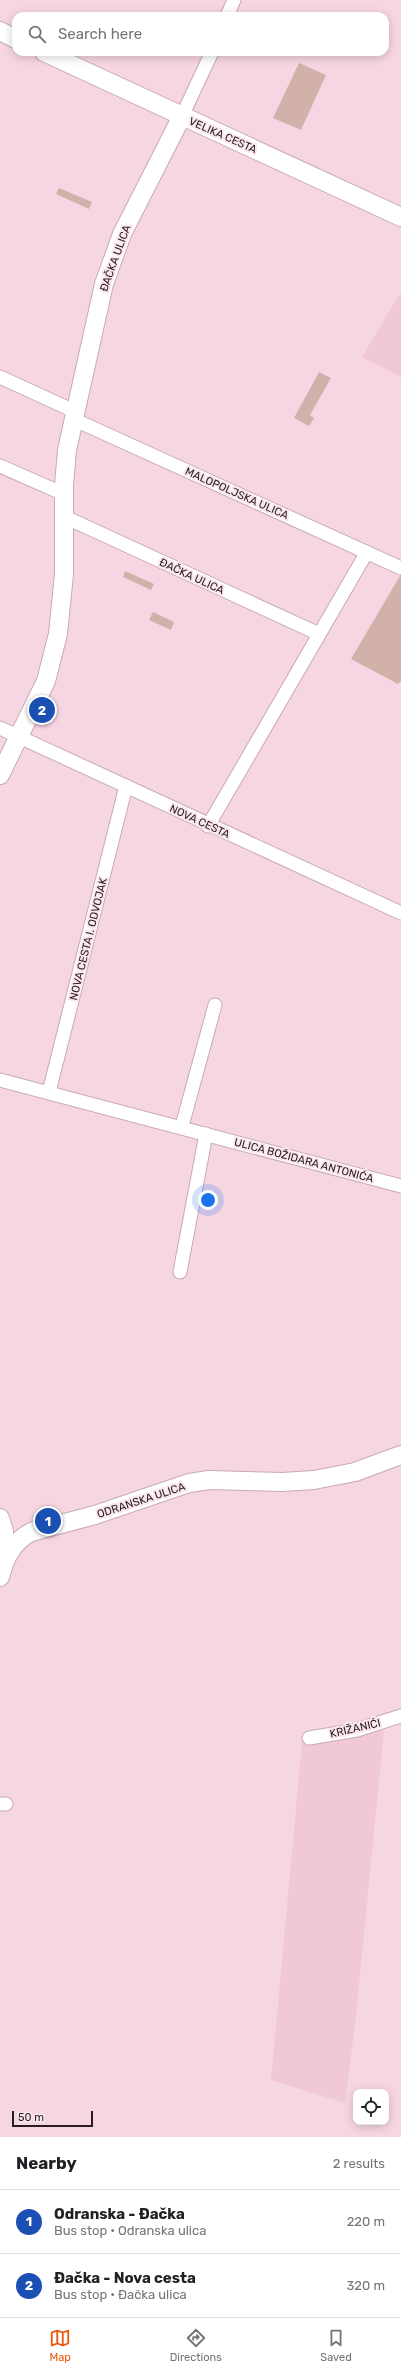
<!DOCTYPE html>
<meta charset="utf-8">
<style>
body{margin:0;font-family:Rubik,sans-serif;background:#f2f2f2;color:#202124}
.controls{position:absolute;right:12px;bottom:12px;display:grid;overflow:hidden;border-radius:8px;box-shadow:0 2px 10px #0003}
.controls button{width:36px;height:36px;display:grid;place-items:center;padding:0;border:0;border-bottom:1px solid #e0e0e0;background:#fff;color:#202124;font:20px sans-serif}
.scale{position:absolute;left:12px;bottom:10px;width:81px;box-sizing:border-box;padding-left:4px;border:2px solid #281c21;border-top:0;font-size:11px;line-height:14px;white-space:nowrap;color:#281c21;-webkit-text-stroke:3px #fbe7ef;paint-order:stroke}
.you{position:absolute;left:208px;top:1200px;width:14px;height:14px;margin:-10px;border:3px solid #fff;border-radius:50%;background:#1a73e8;box-shadow:0 0 0 6px #1a73e833}
.badge{display:grid;place-items:center;width:26px;height:26px;border-radius:50%;background:#ea580c;color:#fff;font-size:13px;font-weight:700}
.pin{position:absolute;translate:-50% -50%;border:2px solid #fff;box-shadow:0 1px 4px #0006}
.list{margin:0;padding:0;list-style:none}
h2{display:flex;justify-content:space-between;align-items:center;height:52px;margin:0;padding:0 16px;font-size:17px}
h2 small{font-size:13px;font-weight:400;color:#757577}
.list li{display:grid;grid-template-columns:26px 1fr auto;gap:12px;align-items:center;box-sizing:border-box;height:64px;padding:0 16px;border-top:1px solid #e0e0e0}
.list b{display:block;font-size:15px;white-space:nowrap}
.list p{margin:0;font-size:13px;white-space:nowrap;color:#757577}
.list em{font-size:13px;font-style:normal;color:#757577}
.icon{flex:none;width:22px;height:22px;fill:none;stroke:currentColor;stroke-width:2;stroke-linecap:round;stroke-linejoin:round}
.map{position:relative;flex:none;width:401px;height:2137px;overflow:hidden}
.search{position:absolute;background:#fff;box-shadow:0 2px 10px #0003;left:12px;right:12px;top:12px;height:44px;display:flex;align-items:center;gap:10px;box-sizing:border-box;padding:0 14px;border-radius:12px;color:#757577;font-size:15px}
.sheet{height:180px;background:#fff}
nav{display:flex;justify-content:space-around;align-items:center;box-sizing:border-box;height:56px;border-top:1px solid #e0e0e0;background:#fff;font-size:11px;color:#757577}
nav a{display:grid;justify-items:center;gap:2px}
nav .on{color:#ea580c}
.map>svg:first-child{display:block}
.built{fill:#f0c8d8}
.green{fill:#d2b1ab}
.lines{fill:none;stroke-linecap:round;stroke-linejoin:round}
.street-casing{stroke:#c9a9b6;stroke-width:15}
.secondary-casing{stroke:#c9a9b6;stroke-width:20}
.street{stroke:#fff;stroke-width:13}
.secondary{stroke:#fff;stroke-width:18}
.labels{text-anchor:middle;stroke-width:4;stroke-linejoin:round;paint-order:stroke}
.street-label{font-size:11px;fill:#281c21;stroke:#fbe7ef}
</style>
<div class="map">
<svg width="401" height="2137" viewBox="0 0 401 2137">
<rect width="100%" height="100%" fill="#f7d6e3"/>
<g class="built">
<path d="M401,292V377L362,357Z"/>
<path d="M384,1730L356,2016L345,2103L271,2080L302,1743Z"/>
</g>
<g class="green">
<path d="M299,63L326,75L301,130L273,118Z"/>
<path d="M59,188L92,202L89,209L56,194Z"/>
<path d="M319,372L331,378L310,415L314,418L309,426L294,418Z"/>
<path d="M125,571L154,584L151,590L123,577Z"/>
<path d="M401,574V681L398,684L351,659Z"/>
<path d="M153,612L174,622L171,630L149,620Z"/>
</g>
<g class="lines">
<defs>
<g id="street">
<path d="M227,16L234,0"/>
<path d="M182,116L212,52"/>
<path d="M0,377L74,411"/>
<path d="M73,419L401,568"/>
<path d="M0,466L64,494"/>
<path d="M65,517L319,634"/>
<path d="M0,728L401,913"/>
<path d="M208,826L367,552"/>
<path d="M0,1080L401,1186"/>
<path d="M49,1092L126,786"/>
<path d="M182,1126L215,1005"/>
<path d="M180,1272L206,1134"/>
<path d="M309,1738L357,1730L401,1716"/>
<path d="M0,1804H6"/>
</g>
<g id="secondary">
<path d="M0,31L16,39"/>
<path d="M44,52L401,217"/>
<path d="M0,775L46,681L58,634L64,574V485L67,450L104,284L122,234L182,116"/>
<path d="M0,1518L4,1531L5,1558"/>
<path d="M0,1577C5,1557 13,1542 31,1532L95,1515L189,1483L209,1480L282,1482L314,1480L355,1472L401,1455"/>
</g>
</defs>
<use href="#street" class="street-casing"/>
<use href="#secondary" class="secondary-casing"/>
<use href="#street" class="street"/>
<use href="#secondary" class="secondary"/>
</g>
<g class="labels">
<g class="street-label">
<text transform="translate(223 135) rotate(24)" y="4">VELIKA CESTA</text>
<text transform="translate(115 258) rotate(-70)" y="4">ĐAČKA ULICA</text>
<text transform="translate(237 493) rotate(24)" y="4">MALOPOLJSKA ULICA</text>
<text transform="translate(192 576) rotate(25)" y="4">ĐAČKA ULICA</text>
<text transform="translate(200 821) rotate(25)" y="4">NOVA CESTA</text>
<text transform="translate(88 939) rotate(-76)" y="4">NOVA CESTA I. ODVOJAK</text>
<text transform="translate(304 1160) rotate(15)" y="4">ULICA BOŽIDARA ANTONIĆA</text>
<text transform="translate(141 1500) rotate(-18)" y="4">ODRANSKA ULICA</text>
<text transform="translate(355 1728) rotate(-13)" y="4">KRIŽANIĆI</text>
</g>
</g>
</svg>
<div class="controls">
<button><svg class="icon" aria-label="locate" viewBox="0 0 24 24"><circle cx="12" cy="12" r="6"/><path d="M12 2v4M12 18v4M2 12h4M18 12h4"/></svg></button>
</div>
<div class="scale">50 m</div>
<div class="you"></div>
<div class="pin badge" style="left:48px;top:1521px;background:#1a4fb4">1</div>
<div class="pin badge" style="left:42px;top:710px;background:#1a4fb4">2</div>
<div class="search"><svg class="icon" aria-label="search" viewBox="0 0 24 24"><circle cx="10" cy="10" r="6"/><path d="M15 15l6 6"/></svg>Search here</div>
</div>
<section class="sheet">
<h2>Nearby<small>2 results</small></h2>
<ul class="list">
<li><span class="badge" style="background:#1a4fb4">1</span><div><b>Odranska - Đačka</b><p>Bus stop · Odranska ulica</p></div><em>220 m</em></li>
<li><span class="badge" style="background:#1a4fb4">2</span><div><b>Đačka - Nova cesta</b><p>Bus stop · Đačka ulica</p></div><em>320 m</em></li>
</ul>
</section>
<nav>
<a class="on"><svg class="icon" aria-label="map" viewBox="0 0 24 24"><path d="M3 6l6-2 6 2 6-2v14l-6 2-6-2-6 2zM9 4v14M15 6v14"/></svg>Map</a>
<a><svg class="icon" aria-label="directions" viewBox="0 0 24 24"><path d="M12 3l9 9-9 9-9-9zM9 14v-3h6M13 9l2 2-2 2"/></svg>Directions</a>
<a><svg class="icon" aria-label="saved" viewBox="0 0 24 24"><path d="M7 4h10v16l-5-4-5 4z"/></svg>Saved</a>
</nav>
